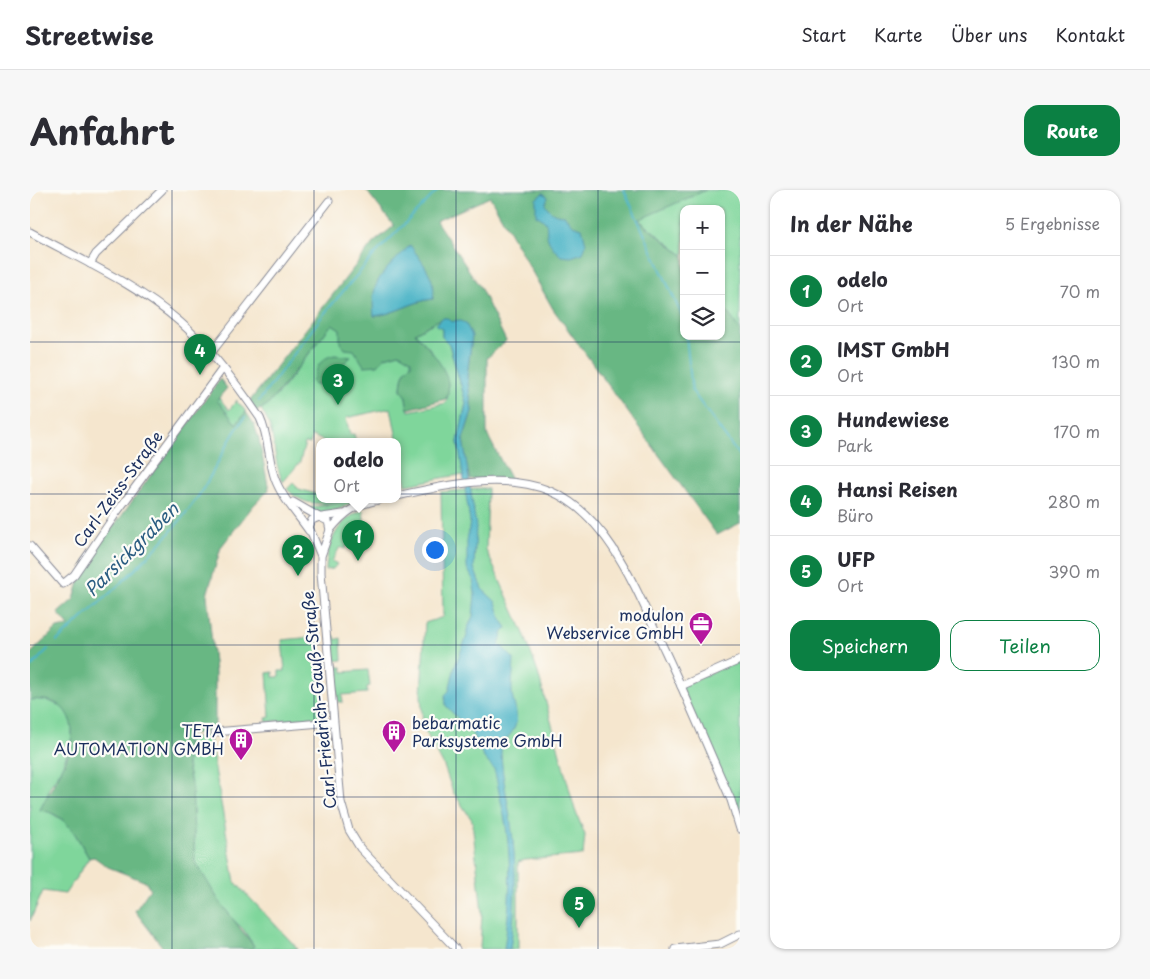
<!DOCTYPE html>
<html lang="de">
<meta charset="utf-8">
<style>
body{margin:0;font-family:"Playpen Sans",sans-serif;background:#f7f7f7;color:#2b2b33}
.controls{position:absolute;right:15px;top:15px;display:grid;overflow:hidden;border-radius:10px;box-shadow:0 1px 4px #0004}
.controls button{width:45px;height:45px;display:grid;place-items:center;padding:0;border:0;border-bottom:1px solid #e1e1e2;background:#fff;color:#2b2b33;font:25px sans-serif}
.you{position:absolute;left:404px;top:359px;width:18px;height:18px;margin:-12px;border:4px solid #fff;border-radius:50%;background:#1a73e8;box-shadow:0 0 0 8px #1a73e833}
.badge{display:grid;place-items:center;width:32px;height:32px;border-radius:50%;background:#0b8043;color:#fff;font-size:16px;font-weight:700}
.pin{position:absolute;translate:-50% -41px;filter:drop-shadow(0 1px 2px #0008)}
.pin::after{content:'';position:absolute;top:26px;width:18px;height:15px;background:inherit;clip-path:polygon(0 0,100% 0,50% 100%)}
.popup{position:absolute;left:286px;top:248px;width:85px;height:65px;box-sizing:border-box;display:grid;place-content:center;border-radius:10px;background:#fff;filter:drop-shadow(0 1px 4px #0005);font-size:16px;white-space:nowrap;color:#7c7c81}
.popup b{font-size:19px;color:#2b2b33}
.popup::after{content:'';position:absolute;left:50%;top:100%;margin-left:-10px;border:10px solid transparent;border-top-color:#fff}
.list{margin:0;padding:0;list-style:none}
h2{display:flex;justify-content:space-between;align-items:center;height:65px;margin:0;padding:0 20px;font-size:21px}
h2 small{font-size:16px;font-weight:400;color:#7c7c81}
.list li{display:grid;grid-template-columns:32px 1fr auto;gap:15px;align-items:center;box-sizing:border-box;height:70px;padding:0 20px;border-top:1px solid #e1e1e2}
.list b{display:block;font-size:19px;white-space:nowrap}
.list p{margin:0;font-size:16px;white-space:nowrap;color:#7c7c81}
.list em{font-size:16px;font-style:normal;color:#7c7c81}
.actions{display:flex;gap:10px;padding:15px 20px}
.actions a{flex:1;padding:11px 0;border:1px solid #0b8043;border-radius:15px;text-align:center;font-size:18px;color:#0b8043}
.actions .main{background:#0b8043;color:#fff}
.icon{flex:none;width:28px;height:28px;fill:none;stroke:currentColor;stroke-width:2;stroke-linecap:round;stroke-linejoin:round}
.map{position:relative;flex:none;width:710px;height:759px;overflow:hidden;border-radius:15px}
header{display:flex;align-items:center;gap:30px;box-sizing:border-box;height:70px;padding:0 25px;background:#fff;border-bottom:1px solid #e1e1e2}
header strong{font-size:24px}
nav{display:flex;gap:28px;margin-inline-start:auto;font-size:18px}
.intro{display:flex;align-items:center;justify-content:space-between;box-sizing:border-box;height:120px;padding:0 30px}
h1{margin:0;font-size:35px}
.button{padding:12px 22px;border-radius:15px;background:#0b8043;color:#fff;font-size:18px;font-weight:700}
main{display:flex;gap:30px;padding:0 30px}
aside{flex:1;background:#fff;border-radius:15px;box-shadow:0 1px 4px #0004}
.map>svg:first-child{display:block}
.green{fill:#7fd69b;stroke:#4d827c}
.forest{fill:#67b783;stroke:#417370;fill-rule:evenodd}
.water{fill:#49b3c6;stroke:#327192}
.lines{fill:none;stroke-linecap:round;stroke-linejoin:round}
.stream{stroke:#49b3c6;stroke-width:2}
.street-casing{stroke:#888a96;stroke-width:9}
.street{stroke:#fff;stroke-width:7}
.grid{fill:none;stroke:#1b2f5e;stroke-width:1;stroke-opacity:0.55}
.labels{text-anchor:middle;stroke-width:4.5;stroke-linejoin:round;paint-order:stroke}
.street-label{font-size:16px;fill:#1b2f5e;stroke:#fdfcf7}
.poi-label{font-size:16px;fill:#1b2f5e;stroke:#fdfcf7;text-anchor:end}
.water-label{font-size:18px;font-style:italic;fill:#2b5d82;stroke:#fdfcf7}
</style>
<header>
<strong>Streetwise</strong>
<nav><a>Start</a><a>Karte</a><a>Über uns</a><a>Kontakt</a></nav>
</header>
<div class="intro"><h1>Anfahrt</h1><a class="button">Route</a></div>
<main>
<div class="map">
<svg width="710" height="759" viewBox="0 0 710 759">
<rect width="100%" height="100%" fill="#fdfcf7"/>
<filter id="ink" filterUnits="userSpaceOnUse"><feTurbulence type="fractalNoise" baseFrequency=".02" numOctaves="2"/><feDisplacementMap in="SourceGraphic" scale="10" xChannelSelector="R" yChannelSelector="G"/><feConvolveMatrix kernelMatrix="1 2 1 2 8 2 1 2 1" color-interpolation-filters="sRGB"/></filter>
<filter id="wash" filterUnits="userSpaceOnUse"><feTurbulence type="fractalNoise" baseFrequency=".0096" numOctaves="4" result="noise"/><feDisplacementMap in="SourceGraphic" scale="20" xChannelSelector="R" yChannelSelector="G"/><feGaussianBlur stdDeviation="1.12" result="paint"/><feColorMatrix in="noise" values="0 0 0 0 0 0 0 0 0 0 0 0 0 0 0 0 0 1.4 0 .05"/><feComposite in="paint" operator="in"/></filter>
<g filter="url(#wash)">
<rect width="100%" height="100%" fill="#f5e6ce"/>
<g class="green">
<path d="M676,0H710V140L691,113V19H654V66L608,29Z"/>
<path d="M412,128L406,135L412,138V147L419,154L436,213L428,252L434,285C414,286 396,292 376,295L361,218L316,228L320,245L324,244L326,252H297L282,246L280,254L275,253L270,272L253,292C241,266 248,245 231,219L248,204L302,134L310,139L324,159L355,167L369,163L382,170L381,175C372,182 372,188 371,199L375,204L379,221L416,213L418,205L401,160L385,143Z"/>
<path d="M189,208L199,220L207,210V213L211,215L216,222L206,234L187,210Z"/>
<path d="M263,293L269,299L289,305V310H315C291,315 274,317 257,299Z"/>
<path d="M447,299H458L456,360L495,446L508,483L545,620L555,645L553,665L495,670L488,672V759H450L452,723L442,630L423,602L414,576L393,537L391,505L395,433L413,427L411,302Z"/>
<path d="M325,310L326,312C308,317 302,329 281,321L282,317Z"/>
<path d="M333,320L334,329L315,359L310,357L302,371L307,374L303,379L296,380C297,354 307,330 333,320Z"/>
<path d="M288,441L294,526L237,532L236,528L240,527L237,483L243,482V487H249V481H255L252,450L283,447L282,442Z"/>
<path d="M302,446H305V450L311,448L312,470L304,471Z"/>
<path d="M710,470V620L705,621L651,496Z"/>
<path d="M305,477H312L313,482L338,480L340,496L337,497V503L312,505L313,512H308Z"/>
<path d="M2,509C57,512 45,549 28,585C25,590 19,596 18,602C17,607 20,616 20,622L40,635L59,668L35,704L13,701L0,731V510Z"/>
<path d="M179,545L205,692L268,759H221L224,756L213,739L201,728L175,690L165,671L162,598L157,576L158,549Z"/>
</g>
<g class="forest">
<path d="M336,0H676L608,30L654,66V146H691V113L710,140V333L687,345L523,119L460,7L406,31L450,97L476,151L457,168V244L482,292L440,289L436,274L433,249L442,221L437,186L442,146C410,124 419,124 385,143C399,159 427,186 416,209L378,219L375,204L371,200C372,188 372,182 381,175V170L369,163L355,167L348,175L334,176L324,160L315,159L310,153V139L302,134L239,214L226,222L219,212L343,53L364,36ZM380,56L403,109C382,111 365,124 345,126L357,80Z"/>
<path d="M305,165L321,167L288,195H284L282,192C287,178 289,168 305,165Z"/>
<path d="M190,189L197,198L187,210L206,234L216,222L224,234L229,249L239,300L223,316L191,357L177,405L185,482V542L157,544V576L162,598L165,671L189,711L224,756L221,759H134L105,721L120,699L116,692L78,677L64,667L59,668C47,647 37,624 10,620C22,593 57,550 35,521C26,510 14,509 0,510V464L27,438L39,436L28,423L44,409L56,369L90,328Z"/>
</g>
<g class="water">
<path d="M513,3L518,7L515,14C520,22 525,25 534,25L542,35L552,38L556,54L553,63L541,67L531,66C526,61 520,55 518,49C514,36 522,34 506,25V9Z"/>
<path d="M380,55C392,72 407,88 403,109C382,111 366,124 344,126C339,87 356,82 380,55Z"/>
<path d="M412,128H417L421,132L429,130L436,134L442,146L437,186L442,221L433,249L446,336L444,378L452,399L466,412L471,429L477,438L473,442L469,454L484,469C484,481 481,492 482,503C483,513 488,523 486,533C484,545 470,551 471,563C472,587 478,610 481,634C487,675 486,718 480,759H474C480,719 482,676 476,636C473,619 469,603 466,587L464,579L454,568L442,543L416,516L415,505L419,501L425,476L437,446V440L443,426L445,404L443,389L437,378V352L440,331L428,252L436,213L419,154L412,147V138L406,135Z"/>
</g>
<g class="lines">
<g class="stream">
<path d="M594,0L654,130"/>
<path d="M656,146L662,201L710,267"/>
<path d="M229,211L293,125L344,65L408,0"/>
<path d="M27,451C74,408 124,367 162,315C183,288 194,254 215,227"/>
<path d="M0,478L18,459"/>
</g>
</g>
</g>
<g filter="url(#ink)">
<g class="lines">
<defs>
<g id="street">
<path d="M0,42C51,70 106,94 150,132C181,159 207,194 230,228C239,247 238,269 245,289C252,308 268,325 279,341"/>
<path d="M60,74L66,64L132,0"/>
<path d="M181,163L299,11"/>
<path d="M367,306C415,295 473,282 520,301C580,325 609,407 635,461C658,510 679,561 701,610L710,639"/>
<path d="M263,312L289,327"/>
<path d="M292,327L313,324"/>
<path d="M300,340C315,322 324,315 348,310"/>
<path d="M0,356L33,394L44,385L87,322L193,178"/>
<path d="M291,366L279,337L282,330L289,327L298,331L300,340L291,366V383L311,612L319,640L330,658L426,759"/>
<path d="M651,496L710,470"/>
<path d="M185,542L303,532"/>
<path d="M645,759L690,754L710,744"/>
</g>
</defs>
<use href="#street" class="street-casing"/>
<use href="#street" class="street"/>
</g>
</g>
<path class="grid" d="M142,0V759M284,0V759M426,0V759M568,0V759M0,152H710M0,304H710M0,455H710M0,607H710"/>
<defs>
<symbol id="office-pin" viewBox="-11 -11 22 30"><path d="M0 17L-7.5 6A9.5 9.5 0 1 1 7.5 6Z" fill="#b5179e" stroke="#fdfcf7"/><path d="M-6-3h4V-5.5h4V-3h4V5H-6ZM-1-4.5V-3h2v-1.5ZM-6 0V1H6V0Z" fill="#fff"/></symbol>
<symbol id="building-pin" viewBox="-11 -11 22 30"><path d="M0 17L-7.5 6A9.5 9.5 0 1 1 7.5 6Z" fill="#b5179e" stroke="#fdfcf7"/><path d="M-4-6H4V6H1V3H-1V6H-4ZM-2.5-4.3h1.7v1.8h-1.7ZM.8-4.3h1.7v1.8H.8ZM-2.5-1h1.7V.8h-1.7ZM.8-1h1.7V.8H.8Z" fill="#fff"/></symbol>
</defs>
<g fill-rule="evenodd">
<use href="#office-pin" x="657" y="420" width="28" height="38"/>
<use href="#building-pin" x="350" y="528" width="28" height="38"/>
<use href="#building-pin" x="197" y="536" width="28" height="38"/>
</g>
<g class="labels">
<g class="street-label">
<text transform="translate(88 299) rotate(-54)" y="6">Carl-Zeiss-Straße</text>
<text transform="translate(289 510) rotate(-96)" y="6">Carl-Friedrich-Gauß-Straße</text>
</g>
<g class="poi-label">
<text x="654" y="431">modulon<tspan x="654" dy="18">Webservice GmbH</tspan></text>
<text x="382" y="539" text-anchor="start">bebarmatic<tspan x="382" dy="18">Parksysteme GmbH</tspan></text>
<text x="194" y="547">TETA<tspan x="194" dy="18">AUTOMATION GMBH</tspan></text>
</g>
<g class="water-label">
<text transform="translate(102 360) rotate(-45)" y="6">Parsickgraben</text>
</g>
</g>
</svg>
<div class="controls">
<button>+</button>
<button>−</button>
<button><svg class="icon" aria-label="layers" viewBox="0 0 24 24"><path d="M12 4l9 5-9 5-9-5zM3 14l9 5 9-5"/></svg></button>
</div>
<div class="you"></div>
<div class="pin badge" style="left:328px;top:371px">1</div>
<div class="popup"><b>odelo</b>Ort</div>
<div class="pin badge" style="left:268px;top:386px">2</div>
<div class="pin badge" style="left:308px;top:215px">3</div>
<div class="pin badge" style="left:170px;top:185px">4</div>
<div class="pin badge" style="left:549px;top:738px">5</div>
</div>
<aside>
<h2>In der Nähe<small>5 Ergebnisse</small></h2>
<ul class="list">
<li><span class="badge">1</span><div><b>odelo</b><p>Ort</p></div><em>70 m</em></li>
<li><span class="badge">2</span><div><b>IMST GmbH</b><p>Ort</p></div><em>130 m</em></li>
<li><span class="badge">3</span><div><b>Hundewiese</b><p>Park</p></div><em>170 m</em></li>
<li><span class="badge">4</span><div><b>Hansi Reisen</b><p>Büro</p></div><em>280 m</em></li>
<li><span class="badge">5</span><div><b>UFP</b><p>Ort</p></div><em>390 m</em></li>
</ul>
<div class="actions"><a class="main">Speichern</a><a>Teilen</a></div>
</aside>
</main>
